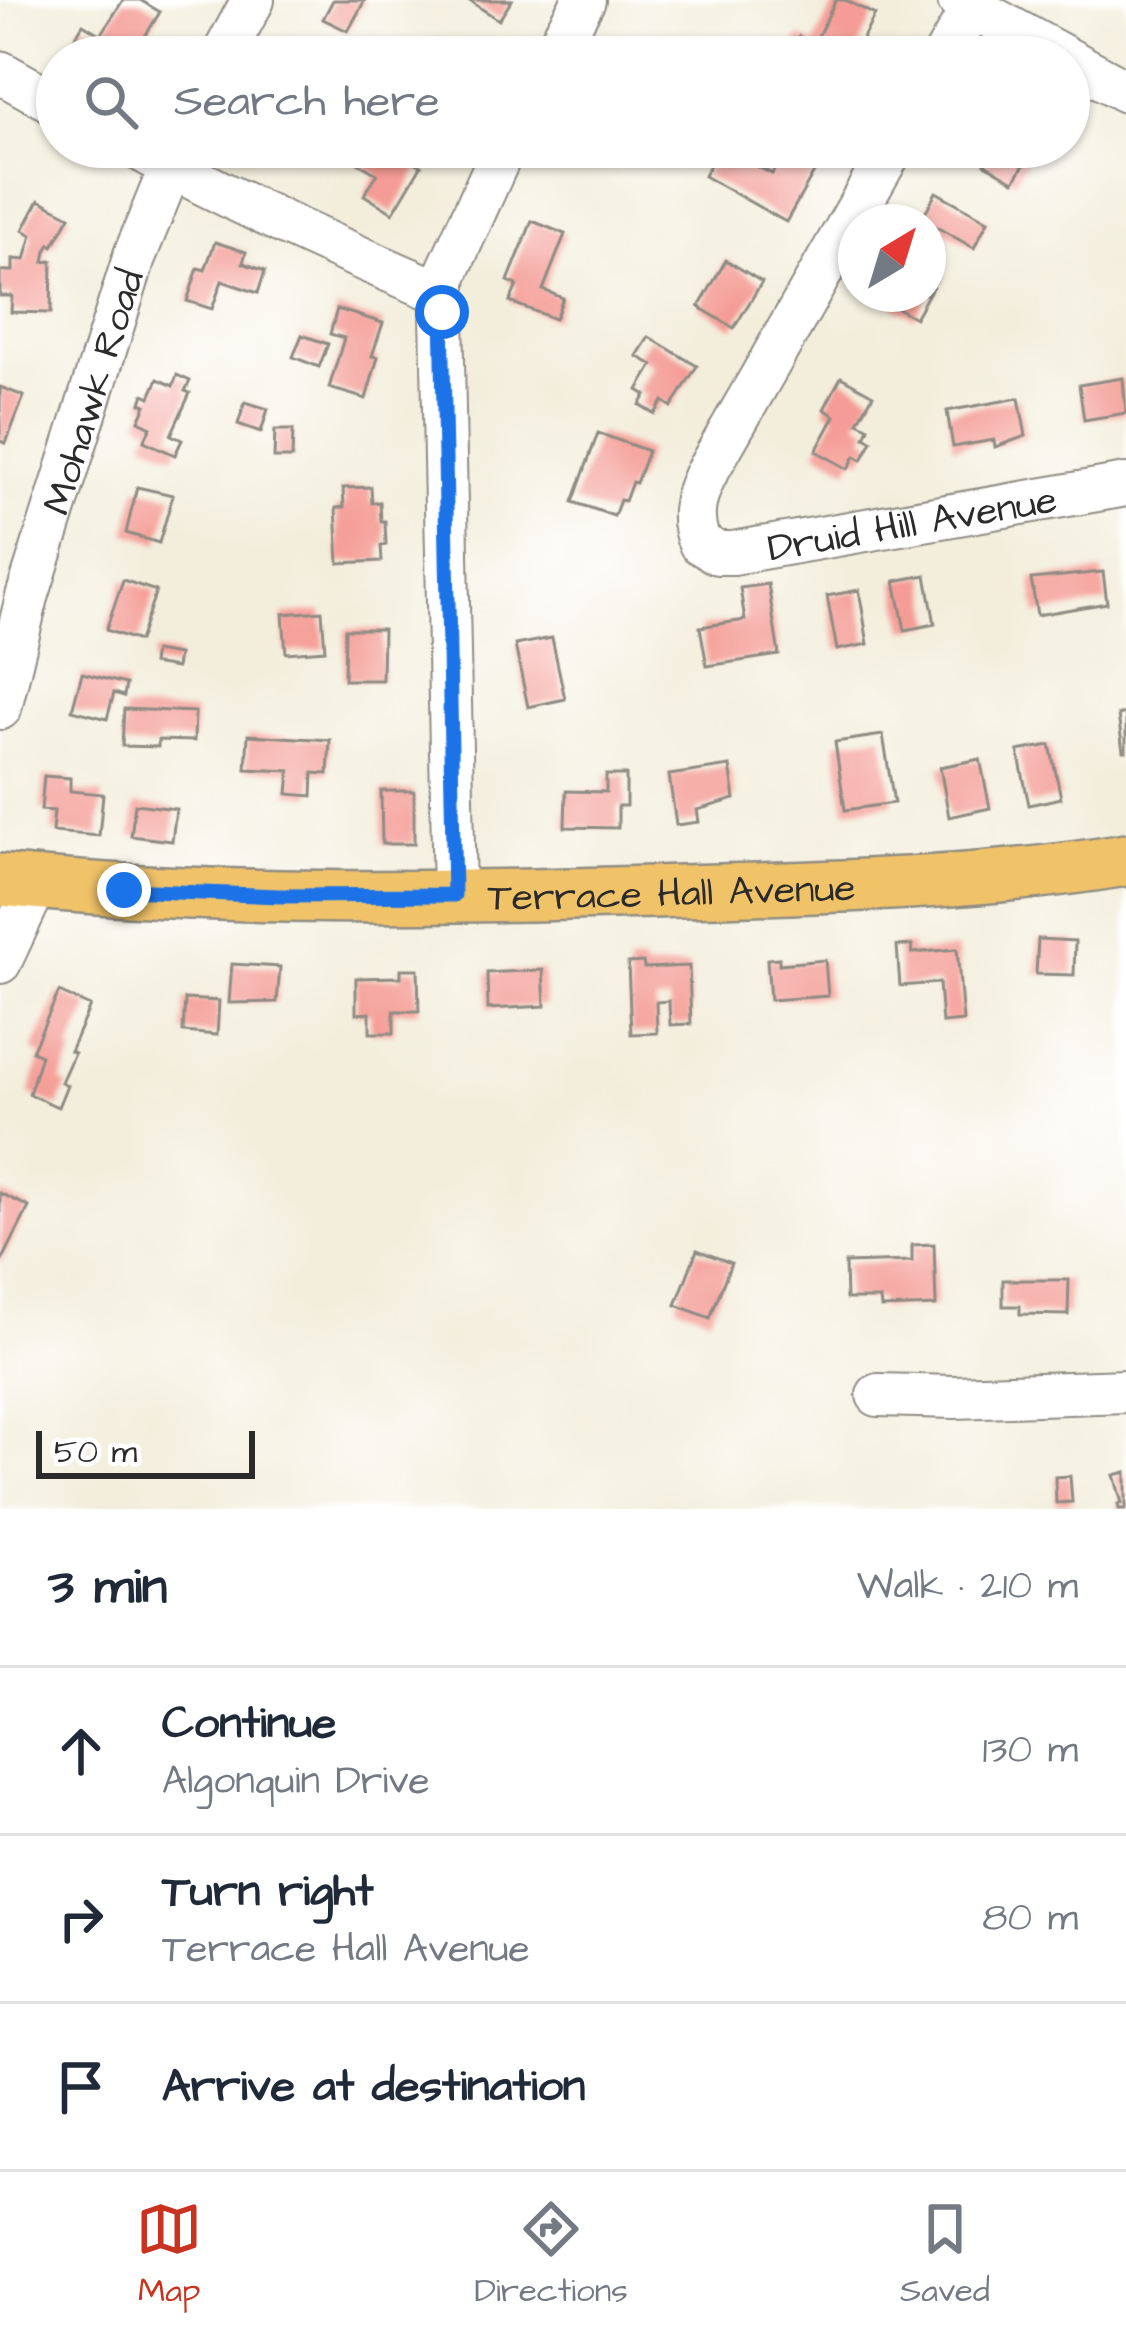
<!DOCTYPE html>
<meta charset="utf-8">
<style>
body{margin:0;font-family:"Architects Daughter",sans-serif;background:#f2f2f3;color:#1f2937}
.compass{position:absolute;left:838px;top:204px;width:108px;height:108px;border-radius:50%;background:#fff;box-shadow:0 3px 9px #0004;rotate:38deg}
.scale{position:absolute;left:36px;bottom:30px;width:219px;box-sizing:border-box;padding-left:12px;border:6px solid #2b2b2b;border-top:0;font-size:33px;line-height:42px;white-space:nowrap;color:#2b2b2b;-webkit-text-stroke:9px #fff;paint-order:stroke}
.stop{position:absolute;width:36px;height:36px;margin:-27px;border:9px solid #1a73e8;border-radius:50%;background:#fff}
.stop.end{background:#1a73e8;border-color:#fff;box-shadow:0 3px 12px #0008}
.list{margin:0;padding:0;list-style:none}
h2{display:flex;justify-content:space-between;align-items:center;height:156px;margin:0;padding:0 48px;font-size:51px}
h2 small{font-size:39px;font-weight:400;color:#747a83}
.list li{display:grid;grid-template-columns:78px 1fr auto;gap:36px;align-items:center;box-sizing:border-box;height:168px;padding:0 48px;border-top:3px solid #e0e1e3}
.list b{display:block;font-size:45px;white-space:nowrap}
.list p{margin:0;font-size:39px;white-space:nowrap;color:#747a83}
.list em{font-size:39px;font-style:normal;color:#747a83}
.icon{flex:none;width:66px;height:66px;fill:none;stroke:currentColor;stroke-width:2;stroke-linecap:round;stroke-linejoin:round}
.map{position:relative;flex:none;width:1126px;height:1509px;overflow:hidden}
.search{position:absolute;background:#fff;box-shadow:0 3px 9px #0004;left:36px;right:36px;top:36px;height:132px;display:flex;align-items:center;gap:30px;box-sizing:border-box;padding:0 42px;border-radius:66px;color:#747a83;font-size:45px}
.sheet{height:660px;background:#fff}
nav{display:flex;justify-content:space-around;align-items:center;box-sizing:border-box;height:168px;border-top:3px solid #e0e1e3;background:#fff;font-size:33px;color:#747a83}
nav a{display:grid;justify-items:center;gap:6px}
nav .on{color:#c8321e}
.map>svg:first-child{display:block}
.building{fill:#f49c95}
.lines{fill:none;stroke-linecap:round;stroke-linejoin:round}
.minor-casing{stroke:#8f8c84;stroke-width:46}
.major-casing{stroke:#8f8c84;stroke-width:56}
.minor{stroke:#fff;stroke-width:42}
.major{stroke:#f1c369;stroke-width:51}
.route{stroke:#1a73e8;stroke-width:15}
.labels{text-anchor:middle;stroke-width:9;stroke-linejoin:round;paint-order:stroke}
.street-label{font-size:39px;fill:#2b2b2b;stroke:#fff}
</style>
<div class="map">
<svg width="1126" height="1509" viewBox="0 0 1126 1509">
<rect width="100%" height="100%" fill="#fff"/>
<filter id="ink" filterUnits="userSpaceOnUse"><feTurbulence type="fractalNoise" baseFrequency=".00833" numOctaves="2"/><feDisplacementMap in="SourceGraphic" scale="24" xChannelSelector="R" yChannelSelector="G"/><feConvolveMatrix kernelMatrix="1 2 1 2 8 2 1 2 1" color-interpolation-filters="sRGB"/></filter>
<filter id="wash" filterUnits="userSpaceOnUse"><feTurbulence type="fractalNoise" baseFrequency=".004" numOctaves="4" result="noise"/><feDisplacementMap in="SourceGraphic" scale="48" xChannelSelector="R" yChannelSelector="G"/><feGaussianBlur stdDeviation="2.7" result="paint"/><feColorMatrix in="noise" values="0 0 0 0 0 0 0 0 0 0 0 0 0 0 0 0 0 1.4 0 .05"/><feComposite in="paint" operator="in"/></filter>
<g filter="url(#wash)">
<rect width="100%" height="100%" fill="#f3eedc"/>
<g id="blocks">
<g class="building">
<path d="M123,0H140L160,12L132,57H70L65,54L83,24L101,35Z"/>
<path d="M333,0H365L348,31L323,19Z"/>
<path d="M468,0H512L499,20Z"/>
<path d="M836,0H845L875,15L853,57H788L799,36L814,44Z"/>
<path d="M437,40L462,57H424Z"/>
<path d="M368,147H390L421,166L393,213L364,195L377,174L358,163Z"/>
<path d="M719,147L772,174L787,147L827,149L786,222L704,176Z"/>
<path d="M995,147H1013L1011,150L1027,160L1014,181L985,164Z"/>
<path d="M936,192L988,221L974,248L922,219Z"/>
<path d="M39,200L70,216L53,246L50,244L46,251L44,262L52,261L51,313L11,312L12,296H0V271H13V259L25,260L32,235L23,230Z"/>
<path d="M532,221L565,234L543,290L563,298L555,319L510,302L517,285L508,281Z"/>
<path d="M215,242L246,252L243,263L265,271L258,293L222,281L212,309L187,301L198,268L205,270Z"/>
<path d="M726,260L762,282L734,328L699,307Z"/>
<path d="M928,271L938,277L915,318L883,300L887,294H928Z"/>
<path d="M337,309L383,323L372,356L378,357L366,399L329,388L344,338L330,334Z"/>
<path d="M302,335L328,344L319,367L293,357Z"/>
<path d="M649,337L697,366L672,407L663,401L655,414L640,405L646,395L638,390L653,365L637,356Z"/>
<path d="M177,375L190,381L185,391L190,393L171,435L182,440L175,455L144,441L151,427L139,421L146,405L141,403L144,394L150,397L158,379L173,386Z"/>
<path d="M841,377L873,395L858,422L869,428L865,437L872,441L862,460L855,456L848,469L816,451L835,416L824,409Z"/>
<path d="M1123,378L1126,413L1084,420L1079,385Z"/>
<path d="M0,387L24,396L6,443L0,441Z"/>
<path d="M1019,398L1026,436L995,447L994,440L953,447L947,411Z"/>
<path d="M245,402L268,409L261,432L238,424Z"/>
<path d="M275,430H293L292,458H274Z"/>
<path d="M598,433L648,451L636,483L632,482L625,501L620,500L614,516L573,502Z"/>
<path d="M137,487L173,495L159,543L126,533Z"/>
<path d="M371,487L372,503L380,502L381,521H385L386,545L381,546L382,561L339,563L336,508L344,507L343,488Z"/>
<path d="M1103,572L1107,603L1037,615L1031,579Z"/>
<path d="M926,575L935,624L905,630L895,581Z"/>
<path d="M123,580L156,591L139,641L106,630Z"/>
<path d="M768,584L779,655L707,666L700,627L745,620L740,588Z"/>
<path d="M859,590L868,644L837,650L827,596Z"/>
<path d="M322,611L325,650L286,653L283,614Z"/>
<path d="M345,629H383L382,680H344Z"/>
<path d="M552,638L565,699L528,707L515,645Z"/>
<path d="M154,651L178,655L176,668L152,664Z"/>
<path d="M82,673L126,684L124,696L114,693L107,719L72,710Z"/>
<path d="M124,709L195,712L194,741L158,740V747L122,746Z"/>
<path d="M1126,713V751H1123L1118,715Z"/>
<path d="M248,735L330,740L328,774L313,773L312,796L288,794L290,771L246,769Z"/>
<path d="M883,735L894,803L845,810L835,742Z"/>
<path d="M1050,745L1061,798L1029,805L1018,751Z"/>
<path d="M980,759L990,808L949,817L940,767Z"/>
<path d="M730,766L735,799L697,810L699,822L676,825L669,775Z"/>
<path d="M606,775H626V806H618V828L565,827L566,791L606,792Z"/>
<path d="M44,776L70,778V791L103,794L99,836L52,832L54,811L41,810Z"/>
<path d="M381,791H414V844H382Z"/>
<path d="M135,804L176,809L172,841L131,836Z"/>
<path d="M1038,939L1075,941L1074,975L1036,974Z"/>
<path d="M912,945V953L957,949L963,1021L942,1023L939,983L900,986L897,946Z"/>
<path d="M779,958V964L825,960L828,996L770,1000L767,959Z"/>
<path d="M643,962L644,968L689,966L691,1024L670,1025L669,1001L656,1002L657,1033L631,1034L628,963Z"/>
<path d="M232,964L280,967L277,1002L229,1003Z"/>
<path d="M401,969H418L419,1011H394V1033H370V1013L356,1014V978L401,977Z"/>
<path d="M543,970L545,1006L488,1009L487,973Z"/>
<path d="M59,992L90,1006L70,1051L74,1053L61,1082L67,1085L58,1107L29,1094L41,1055L32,1051Z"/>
<path d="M185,999L219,1001L217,1035L183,1032Z"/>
<path d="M0,1193L29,1207L0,1265Z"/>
<path d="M934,1244L936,1306L881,1308L880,1299H846L845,1263L912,1261V1245Z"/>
<path d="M697,1250L731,1263L710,1318L676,1305Z"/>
<path d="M1003,1280H1069L1068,1315L1020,1314V1306H1003Z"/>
<path d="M1126,1472V1509H1119L1118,1504L1122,1503L1114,1475Z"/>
<path d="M1070,1476L1072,1502L1056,1503L1055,1477Z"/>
</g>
</g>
</g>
<g filter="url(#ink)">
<use href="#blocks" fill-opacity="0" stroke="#8f8c84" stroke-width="3"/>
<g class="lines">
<defs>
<g id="minor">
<path d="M959,0L1064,57"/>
<path d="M222,57L253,0"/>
<path d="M552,57L584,0"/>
<path d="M944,57L977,0"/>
<path d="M1069,60L1126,91"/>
<path d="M0,72L57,104"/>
<path d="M135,147C235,203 338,249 444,294"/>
<path id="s1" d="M893,147L705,475C694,498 689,519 700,543L717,553H733L1126,485"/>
<path id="s2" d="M0,708L27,597L135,255L179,147"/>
<path d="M454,895L442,312L446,275L504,147"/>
<path d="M0,962L37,883"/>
<path d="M878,1395L955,1397L1126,1391"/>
</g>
<g id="major">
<path id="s3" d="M0,880C217,902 436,898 654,892C812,887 970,886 1126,860"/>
</g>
</defs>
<use href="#minor" class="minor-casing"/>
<use href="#major" class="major-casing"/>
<use href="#minor" class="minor"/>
<use href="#major" class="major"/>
</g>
</g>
<g class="lines" filter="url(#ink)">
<path class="route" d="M124,890L280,896L454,895L442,312"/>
</g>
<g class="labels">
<g class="street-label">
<text dy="14" stroke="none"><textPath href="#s2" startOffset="330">Mohawk Road</textPath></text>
<text dy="14" stroke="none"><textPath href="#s1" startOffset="666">Druid Hill Avenue</textPath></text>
<text dy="14" stroke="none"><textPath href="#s3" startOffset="672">Terrace Hall Avenue</textPath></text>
</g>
</g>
</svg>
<svg class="compass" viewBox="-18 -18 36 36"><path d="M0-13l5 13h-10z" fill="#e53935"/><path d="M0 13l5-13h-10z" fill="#747a83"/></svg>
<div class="scale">50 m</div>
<div class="stop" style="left:442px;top:312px"></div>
<div class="stop end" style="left:124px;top:890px"></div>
<div class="search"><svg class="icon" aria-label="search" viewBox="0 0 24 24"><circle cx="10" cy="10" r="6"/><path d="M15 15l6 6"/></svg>Search here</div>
</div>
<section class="sheet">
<h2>3 min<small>Walk · 210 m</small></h2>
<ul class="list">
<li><svg class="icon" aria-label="ahead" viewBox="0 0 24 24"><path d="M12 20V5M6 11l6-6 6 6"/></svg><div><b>Continue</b><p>Algonquin Drive</p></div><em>130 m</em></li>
<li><svg class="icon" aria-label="right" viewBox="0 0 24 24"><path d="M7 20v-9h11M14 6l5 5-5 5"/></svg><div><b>Turn right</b><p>Terrace Hall Avenue</p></div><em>80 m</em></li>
<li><svg class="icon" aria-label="arrive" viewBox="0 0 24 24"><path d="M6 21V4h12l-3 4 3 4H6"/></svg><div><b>Arrive at destination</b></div></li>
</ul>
</section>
<nav>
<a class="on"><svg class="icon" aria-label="map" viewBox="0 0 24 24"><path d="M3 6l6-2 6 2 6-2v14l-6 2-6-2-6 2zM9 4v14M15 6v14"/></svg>Map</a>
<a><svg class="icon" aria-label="directions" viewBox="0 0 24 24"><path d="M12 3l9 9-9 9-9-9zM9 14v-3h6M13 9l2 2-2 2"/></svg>Directions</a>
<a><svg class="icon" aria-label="saved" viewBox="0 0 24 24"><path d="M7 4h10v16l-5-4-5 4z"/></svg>Saved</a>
</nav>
